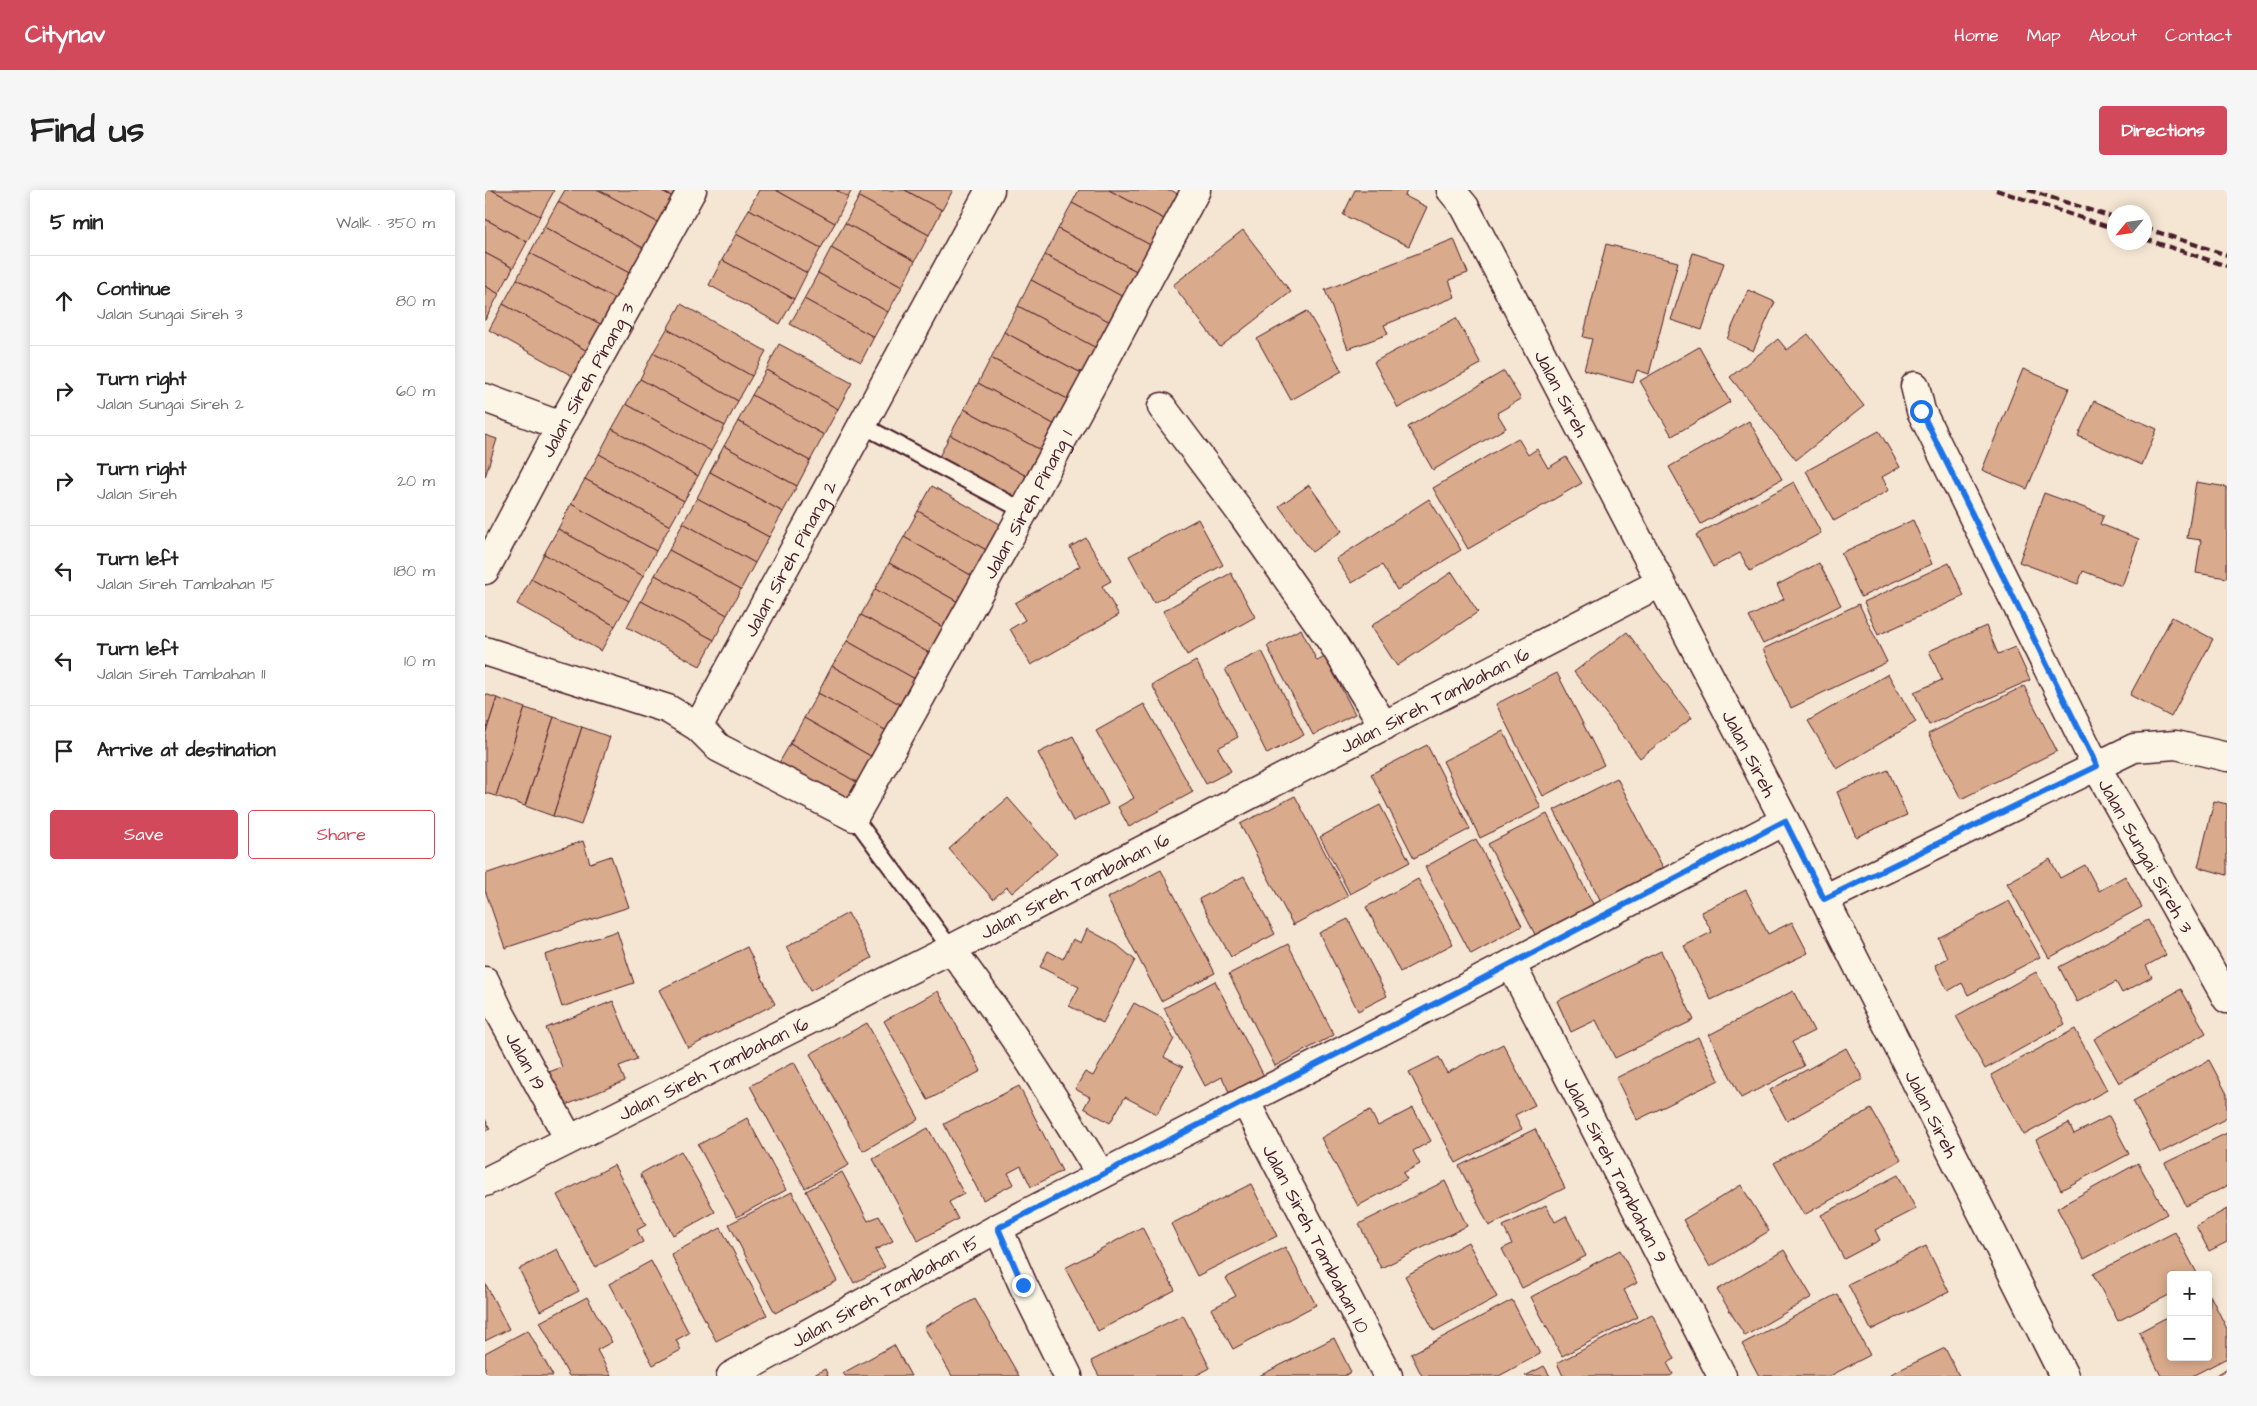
<!DOCTYPE html>
<meta charset="utf-8">
<style>
body{margin:0;font-family:"Architects Daughter",sans-serif;background:#f6f6f6;color:#222}
.controls{position:absolute;right:15px;bottom:15px;display:grid;overflow:hidden;border-radius:5px;box-shadow:0 2px 12px #0003}
.controls button{width:45px;height:45px;display:grid;place-items:center;padding:0;border:0;border-bottom:1px solid #e0e0e0;background:#fff;color:#222;font:25px sans-serif}
.compass{position:absolute;left:1622px;top:15px;width:45px;height:45px;border-radius:50%;background:#fff;box-shadow:0 2px 12px #0003;rotate:241deg}
.stop{position:absolute;width:15px;height:15px;margin:-11px;border:4px solid #1a73e8;border-radius:50%;background:#fff}
.stop.end{background:#1a73e8;border-color:#fff;box-shadow:0 1px 5px #0008}
.list{margin:0;padding:0;list-style:none}
h2{display:flex;justify-content:space-between;align-items:center;height:65px;margin:0;padding:0 20px;font-size:21px}
h2 small{font-size:16px;font-weight:400;color:#767676}
.list li{display:grid;grid-template-columns:32px 1fr auto;gap:15px;align-items:center;box-sizing:border-box;height:90px;padding:0 20px;border-top:1px solid #e0e0e0}
.list b{display:block;font-size:19px;white-space:nowrap}
.list p{margin:0;font-size:16px;white-space:nowrap;color:#767676}
.list em{font-size:16px;font-style:normal;color:#767676}
.actions{display:flex;gap:10px;padding:15px 20px}
.actions a{flex:1;padding:11px 0;border:1px solid #d1495b;border-radius:5px;text-align:center;font-size:18px;color:#d1495b}
.actions .main{background:#d1495b;color:#fff}
.icon{flex:none;width:28px;height:28px;fill:none;stroke:currentColor;stroke-width:2;stroke-linecap:round;stroke-linejoin:round}
.map{position:relative;flex:none;width:1742px;height:1186px;overflow:hidden;border-radius:5px}
header{display:flex;align-items:center;gap:30px;box-sizing:border-box;height:70px;padding:0 25px;background:#d1495b;color:#fff}
header strong{font-size:24px}
nav{display:flex;gap:28px;margin-inline-start:auto;font-size:18px}
.intro{display:flex;align-items:center;justify-content:space-between;box-sizing:border-box;height:120px;padding:0 30px}
h1{margin:0;font-size:35px}
.button{padding:12px 22px;border-radius:5px;background:#d1495b;color:#fff;font-size:18px;font-weight:700}
main{display:flex;gap:30px;padding:0 30px}
aside{flex:1;background:#fff;border-radius:5px;box-shadow:0 2px 12px #0003}
.map>svg:first-child{display:block}
.building{fill:#daaa8c;stroke:#4a1f2b}
.lines{fill:none;stroke-linecap:round;stroke-linejoin:round}
.service-casing{stroke:#4a1f2b;stroke-width:19}
.minor-casing{stroke:#4a1f2b;stroke-width:31}
.service{stroke:#fcf5e5;stroke-width:15}
.minor{stroke:#fcf5e5;stroke-width:28}
.rail{stroke:#4a1f2b;stroke-width:4;stroke-dasharray:8 4;stroke-linecap:butt}
.route{stroke:#1a73e8;stroke-width:6}
.labels{text-anchor:middle;stroke-width:4;stroke-linejoin:round;paint-order:stroke}
.street-label{font-size:19px;fill:#4a1f2b;stroke:#fcf5e5}
</style>
<header>
<strong>Citynav</strong>
<nav><a>Home</a><a>Map</a><a>About</a><a>Contact</a></nav>
</header>
<div class="intro"><h1>Find us</h1><a class="button">Directions</a></div>
<main>
<aside>
<h2>5 min<small>Walk · 350 m</small></h2>
<ul class="list">
<li><svg class="icon" aria-label="ahead" viewBox="0 0 24 24"><path d="M12 20V5M6 11l6-6 6 6"/></svg><div><b>Continue</b><p>Jalan Sungai Sireh 3</p></div><em>80 m</em></li>
<li><svg class="icon" aria-label="right" viewBox="0 0 24 24"><path d="M7 20v-9h11M14 6l5 5-5 5"/></svg><div><b>Turn right</b><p>Jalan Sungai Sireh 2</p></div><em>60 m</em></li>
<li><svg class="icon" aria-label="right" viewBox="0 0 24 24"><path d="M7 20v-9h11M14 6l5 5-5 5"/></svg><div><b>Turn right</b><p>Jalan Sireh</p></div><em>20 m</em></li>
<li><svg class="icon" aria-label="left" viewBox="0 0 24 24"><path d="M17 20v-9H6M10 6l-5 5 5 5"/></svg><div><b>Turn left</b><p>Jalan Sireh Tambahan 15</p></div><em>180 m</em></li>
<li><svg class="icon" aria-label="left" viewBox="0 0 24 24"><path d="M17 20v-9H6M10 6l-5 5 5 5"/></svg><div><b>Turn left</b><p>Jalan Sireh Tambahan 11</p></div><em>10 m</em></li>
<li><svg class="icon" aria-label="arrive" viewBox="0 0 24 24"><path d="M6 21V4h12l-3 4 3 4H6"/></svg><div><b>Arrive at destination</b></div></li>
</ul>
<div class="actions"><a class="main">Save</a><a>Share</a></div>
</aside>
<div class="map">
<svg width="1742" height="1186" viewBox="0 0 1742 1186">
<rect width="100%" height="100%" fill="#f5e6d3"/>
<filter id="ink" filterUnits="userSpaceOnUse"><feTurbulence type="fractalNoise" baseFrequency=".02" numOctaves="2"/><feDisplacementMap in="SourceGraphic" scale="10" xChannelSelector="R" yChannelSelector="G"/><feConvolveMatrix kernelMatrix="1 2 1 2 8 2 1 2 1" color-interpolation-filters="sRGB"/></filter>
<g filter="url(#ink)">
<g class="building">
<path d="M0,0H7L55,26L42,52L0,29Z"/>
<path d="M7,0H68L69,1L55,26Z"/>
<path d="M80,0H114L174,33L160,59L73,12Z"/>
<path d="M114,0H175L188,7L174,33Z"/>
<path d="M175,0H192L188,7Z"/>
<path d="M274,0H291L350,33L336,58L264,19Z"/>
<path d="M291,0H351L363,7L350,33Z"/>
<path d="M351,0H367L363,7Z"/>
<path d="M377,0H420L457,20L444,45L374,7Z"/>
<path d="M420,0H468L457,20Z"/>
<path d="M594,0H624L683,31L669,57L587,13Z"/>
<path d="M624,0H686L696,6L683,31Z"/>
<path d="M870,0H922L920,6L942,17L924,56L858,25Z"/>
<path d="M374,7L444,45L430,71L360,33Z"/>
<path d="M73,12L160,59L146,84L59,37Z"/>
<path d="M587,13L669,57L655,83L573,39Z"/>
<path d="M264,19L336,58L322,83L251,44Z"/>
<path d="M0,29L42,52L28,78L0,63Z"/>
<path d="M360,33L430,71L417,97L346,58Z"/>
<path d="M59,37L146,84L132,110L45,63Z"/>
<path d="M573,39L655,83L642,109L560,65Z"/>
<path d="M758,40L806,102L735,157L688,95Z"/>
<path d="M251,44L322,83L309,109L237,70Z"/>
<path d="M969,49L983,83L964,90L970,107L899,135L903,144L863,159L840,100Z"/>
<path d="M1121,54L1193,72L1164,184L1152,180L1148,193L1099,180L1107,149L1098,147Z"/>
<path d="M346,58L417,97L403,122L333,83Z"/>
<path d="M0,63L28,78L14,104L0,96Z"/>
<path d="M45,63L132,110L119,136L32,89Z"/>
<path d="M1208,63L1239,73L1217,140L1186,130Z"/>
<path d="M560,65L642,109L629,134L546,90Z"/>
<path d="M237,70L309,109L295,134L224,95Z"/>
<path d="M333,83L403,122L389,147L319,109Z"/>
<path d="M32,89L119,136L104,162L18,114Z"/>
<path d="M546,90L629,134L615,160L533,116Z"/>
<path d="M0,96L14,104L0,130Z"/>
<path d="M1263,100L1290,112L1268,161L1242,149Z"/>
<path d="M319,109L389,147L376,172L305,134Z"/>
<path d="M18,114L104,162L91,188L4,140Z"/>
<path d="M196,114L281,161L267,186L182,139Z"/>
<path d="M533,116L615,160L602,186L519,142Z"/>
<path d="M822,121L857,181L806,210L772,149Z"/>
<path d="M971,128L996,174L913,218L889,172Z"/>
<path d="M182,139L267,186L253,211L168,163Z"/>
<path d="M519,142L602,186L588,212L506,168Z"/>
<path d="M1323,144L1379,216L1311,270L1245,187L1293,149L1302,160Z"/>
<path d="M294,154L367,193L353,219L281,180Z"/>
<path d="M1214,157L1245,212L1187,246L1155,191Z"/>
<path d="M168,163L253,211L240,236L155,189Z"/>
<path d="M506,168L588,212L574,237L493,193Z"/>
<path d="M1538,179L1584,198L1542,299L1497,280Z"/>
<path d="M281,180L353,219L339,245L267,205Z"/>
<path d="M1019,181L1036,209L1012,223L1021,238L948,280L923,237Z"/>
<path d="M155,189L240,236L226,261L141,214Z"/>
<path d="M493,193L574,237L561,263L479,219Z"/>
<path d="M267,205L339,245L325,271L253,231Z"/>
<path d="M1609,211L1672,239L1657,275L1593,246Z"/>
<path d="M141,214L226,261L213,286L127,239Z"/>
<path d="M479,219L561,263L547,289L465,245Z"/>
<path d="M253,231L325,271L312,296L239,256Z"/>
<path d="M1264,231L1297,289L1216,334L1184,277Z"/>
<path d="M127,239L213,286L199,311L114,264Z"/>
<path d="M1394,241L1415,277L1397,287L1404,300L1349,331L1321,281Z"/>
<path d="M0,245L12,249L0,287Z"/>
<path d="M465,245L547,289L534,315L452,271Z"/>
<path d="M1033,248L1043,265L1052,259L1063,278L1081,267L1097,293L983,359L948,298Z"/>
<path d="M239,256L312,296L298,322L225,282Z"/>
<path d="M114,264L199,311L185,336L100,289Z"/>
<path d="M225,282L298,322L284,347L212,308Z"/>
<path d="M100,289L185,336L171,361L86,314Z"/>
<path d="M1309,292L1336,343L1265,381L1255,363L1228,377L1211,345Z"/>
<path d="M1711,292L1742,297V388L1711,383L1716,350L1702,348Z"/>
<path d="M824,295L857,341L827,362L794,316Z"/>
<path d="M447,296L524,339L510,365L433,321Z"/>
<path d="M1559,303L1619,325L1615,334L1654,349L1637,396L1598,381L1593,394L1534,372Z"/>
<path d="M212,308L284,347L270,373L198,333Z"/>
<path d="M944,309L976,360L912,400L897,375L867,393L851,369Z"/>
<path d="M86,314L171,361L158,386L73,339Z"/>
<path d="M433,321L510,365L496,391L419,347Z"/>
<path d="M713,329L738,375L669,413L644,366Z"/>
<path d="M1428,330L1447,374L1376,407L1356,363Z"/>
<path d="M198,333L270,373L256,399L184,360Z"/>
<path d="M73,339L158,386L144,411L59,364Z"/>
<path d="M419,347L496,391L482,417L404,373Z"/>
<path d="M601,348L626,391L617,396L634,425L546,475L525,439L540,430L530,413L595,376L585,357Z"/>
<path d="M184,360L256,399L242,425L170,385Z"/>
<path d="M59,364L144,411L130,436L46,389Z"/>
<path d="M404,373L482,417L468,443L390,399Z"/>
<path d="M1334,373L1356,415L1278,454L1264,427L1299,409L1292,395Z"/>
<path d="M1464,373L1479,406L1393,445L1379,412Z"/>
<path d="M967,382L993,422L912,476L886,436Z"/>
<path d="M746,383L770,427L702,465L678,421Z"/>
<path d="M170,385L242,425L229,450L156,411Z"/>
<path d="M46,389L130,436L116,461L32,414Z"/>
<path d="M390,399L468,443L453,468L376,425Z"/>
<path d="M156,411L229,450L215,476L142,437Z"/>
<path d="M1374,414L1402,472L1306,518L1278,459Z"/>
<path d="M376,425L453,468L439,494L362,451Z"/>
<path d="M1687,427L1728,449L1686,527L1645,505Z"/>
<path d="M1501,436L1513,464L1530,457L1545,490L1444,535L1429,502L1457,490L1444,461Z"/>
<path d="M816,439L832,471L840,467L870,524L828,545L782,456Z"/>
<path d="M1142,442L1207,528L1155,568L1089,482Z"/>
<path d="M362,451L439,494L425,520L347,476Z"/>
<path d="M777,461L819,545L782,564L740,479Z"/>
<path d="M711,471L753,547L733,558L746,581L721,594L667,495Z"/>
<path d="M347,476L425,520L411,546L333,503Z"/>
<path d="M1072,483L1119,575L1058,606L1011,514Z"/>
<path d="M1403,484L1431,532L1352,579L1323,531Z"/>
<path d="M1539,496L1572,561L1476,609L1443,544Z"/>
<path d="M333,503L411,546L396,572L319,528Z"/>
<path d="M0,504L12,508L0,545Z"/>
<path d="M12,508L40,518L11,606L0,603V545Z"/>
<path d="M659,514L708,602L644,637L633,617L649,608L611,541Z"/>
<path d="M40,518L69,527L40,616L11,606Z"/>
<path d="M69,527L97,537L68,626L40,616Z"/>
<path d="M319,528L396,572L382,598L305,554Z"/>
<path d="M97,537L125,547L96,635L68,626Z"/>
<path d="M1018,541L1056,618L995,648L958,571Z"/>
<path d="M588,546L623,614L588,631L553,563Z"/>
<path d="M305,554L382,598L368,623L290,580Z"/>
<path d="M942,555L985,639L929,668L886,584Z"/>
<path d="M1403,580L1422,625L1371,647L1352,602Z"/>
<path d="M1132,588L1183,687L1120,719L1069,620Z"/>
<path d="M810,606L863,706L808,735L755,634Z"/>
<path d="M523,608L572,664L527,703L522,697L508,709L464,659Z"/>
<path d="M1729,611L1742,614V685L1713,677Z"/>
<path d="M895,615L925,672L865,704L835,647Z"/>
<path d="M1062,624L1113,724L1055,754L1003,654Z"/>
<path d="M991,649L1037,736L986,764L940,677Z"/>
<path d="M98,651L105,673L126,666L144,717L20,758L0,700V684Z"/>
<path d="M1565,669L1575,688L1600,675L1614,701L1640,686L1657,717L1564,768L1522,693Z"/>
<path d="M676,680L730,783L676,811L622,708Z"/>
<path d="M759,686L790,744L746,767L714,709Z"/>
<path d="M933,689L968,754L915,782L881,717Z"/>
<path d="M1261,700L1283,744L1307,732L1323,763L1226,810L1199,756L1227,742L1216,722Z"/>
<path d="M1524,711L1555,767L1483,805L1477,793L1463,801L1450,775L1463,768L1453,748Z"/>
<path d="M363,723L387,768L325,801L301,757Z"/>
<path d="M863,729L902,806L873,821L834,743Z"/>
<path d="M1663,730L1681,765L1661,776L1667,787L1637,803L1631,792L1592,812L1574,777Z"/>
<path d="M602,739L632,755L650,770L618,833L584,816L594,797L555,777L563,761L578,769L588,749L596,753Z"/>
<path d="M132,741L149,793L77,817L60,765Z"/>
<path d="M803,754L849,845L790,876L744,784Z"/>
<path d="M262,757L290,814L203,858L174,800Z"/>
<path d="M1176,761L1209,830L1130,868L1111,830L1086,842L1072,811Z"/>
<path d="M1551,782L1580,834L1500,879L1471,826Z"/>
<path d="M730,791L779,886L745,904L737,887L720,896L679,818Z"/>
<path d="M1696,799L1721,843L1634,893L1609,849Z"/>
<path d="M453,801L496,881L443,910L399,831Z"/>
<path d="M1308,801L1329,841L1307,852L1319,876L1256,908L1224,845Z"/>
<path d="M128,811L152,869L134,876L140,891L79,916L64,882L77,877L61,838Z"/>
<path d="M649,813L677,828L689,849L679,867L698,877L672,924L640,907L625,933L599,918L605,907L590,899L600,882L608,886Z"/>
<path d="M382,833L434,929L378,961L325,864Z"/>
<path d="M1590,839L1622,900L1539,945L1506,885Z"/>
<path d="M1213,847L1234,890L1152,930L1131,888Z"/>
<path d="M1018,854L1050,915L1030,925L1037,939L971,973L924,882L954,867L962,883Z"/>
<path d="M1361,858L1378,889L1302,931L1285,900Z"/>
<path d="M1724,870L1742,904V928L1675,963L1648,911Z"/>
<path d="M309,872L364,975L320,998L265,896Z"/>
<path d="M534,896L577,981L546,997L536,976L523,983L529,994L498,1010L459,934Z"/>
<path d="M928,918L946,951L928,961L935,974L918,983L922,989L873,1016L836,948L885,920L893,936Z"/>
<path d="M1386,919L1416,970L1319,1025L1289,973Z"/>
<path d="M1624,926L1644,964L1576,1000L1551,950L1584,933L1589,944Z"/>
<path d="M262,928L301,1000L252,1027L213,955Z"/>
<path d="M0,929L5,939L0,941Z"/>
<path d="M443,938L479,1004L464,1012L473,1029L433,1051L388,969Z"/>
<path d="M1050,939L1080,998L1004,1036L974,976Z"/>
<path d="M1742,943V996L1701,1016L1680,973Z"/>
<path d="M196,961L230,1022L188,1045L155,984Z"/>
<path d="M1653,973L1682,1024L1599,1069L1572,1018Z"/>
<path d="M129,975L161,1035L152,1040L158,1052L110,1077L72,1005Z"/>
<path d="M357,982L383,1031L394,1026L408,1051L390,1060L400,1077L369,1093L321,1001Z"/>
<path d="M1413,985L1431,1019L1390,1040L1395,1050L1359,1069L1336,1025Z"/>
<path d="M960,991L982,1036L896,1078L874,1034Z"/>
<path d="M766,994L792,1046L712,1086L686,1034Z"/>
<path d="M1256,995L1284,1041L1225,1077L1198,1030Z"/>
<path d="M307,1002L352,1091L290,1123L244,1034Z"/>
<path d="M1061,1015L1070,1032L1081,1026L1101,1066L1037,1098L1017,1059L1027,1054L1018,1036Z"/>
<path d="M1742,1019V1052L1724,1061L1711,1036Z"/>
<path d="M657,1037L690,1100L613,1141L580,1078Z"/>
<path d="M236,1038L282,1125L231,1151L186,1064Z"/>
<path d="M1690,1042L1713,1085H1686V1104L1633,1131L1608,1084Z"/>
<path d="M983,1052L1012,1107L949,1141L920,1086Z"/>
<path d="M1441,1056L1464,1102L1386,1140L1363,1094Z"/>
<path d="M800,1057L831,1115L748,1159L726,1119L751,1106L741,1088Z"/>
<path d="M72,1059L94,1101L55,1121L34,1079Z"/>
<path d="M1135,1060L1152,1093L1139,1100L1153,1127L1077,1166L1046,1107Z"/>
<path d="M1299,1060L1327,1107L1260,1146L1232,1100Z"/>
<path d="M166,1071L204,1143L191,1150L196,1160L168,1175L124,1094Z"/>
<path d="M0,1093L24,1139L0,1151Z"/>
<path d="M1352,1104L1385,1165L1345,1186H1274L1257,1154Z"/>
<path d="M1725,1105L1742,1139V1168L1707,1186H1676L1654,1142L1686,1125V1167H1723Z"/>
<path d="M102,1107L127,1152L112,1160L126,1186H84L55,1132Z"/>
<path d="M490,1109L534,1186H467L439,1137Z"/>
<path d="M1027,1110L1055,1164L1014,1186H937L926,1164Z"/>
<path d="M1167,1124L1190,1169L1182,1173L1188,1184L1185,1186H1078L1072,1173Z"/>
<path d="M698,1125L725,1178L710,1186H614L606,1171Z"/>
<path d="M43,1140L68,1186H0V1163Z"/>
<path d="M849,1148L866,1182L859,1186H774Z"/>
<path d="M409,1155L426,1186H360L358,1183Z"/>
<path d="M1460,1158L1474,1186H1407L1406,1184Z"/>
<path d="M1059,1176L1065,1186H1040Z"/>
<path d="M340,1179L343,1186H327Z"/>
<path d="M1742,1179V1186H1729Z"/>
</g>
<g class="lines">
<defs>
<g id="service">
<path d="M377,235L539,321"/>
<path d="M369,627L466,759"/>
</g>
<g id="minor">
<path id="s1" d="M966,0L980,17L1300,631L1579,1186"/>
<path id="s2" d="M1430,196L1436,221L1611,576L1742,809"/>
<path d="M0,208L76,236"/>
<path d="M677,217L757,324L847,452L899,536"/>
<path id="s3" d="M0,380L76,236L207,0"/>
<path id="s4" d="M0,461L183,519L213,537L505,0"/>
<path id="s5" d="M213,537L234,558L369,627L539,321L711,0"/>
<path d="M1339,709L1649,558L1691,555L1742,567"/>
<path d="M466,759C521,831 569,907 616,985"/>
<path id="s6" d="M1026,774L1237,1186"/>
<path id="s7" d="M0,791L15,823L84,949"/>
<path id="s8" d="M760,911L903,1186"/>
<path id="s9" d="M0,992L466,759L1175,393"/>
<path d="M513,1038L538,1095L583,1186"/>
<path id="s10" d="M246,1186L513,1038L953,812L1300,631"/>
</g>
</defs>
<use href="#service" class="service-casing"/>
<use href="#minor" class="minor-casing"/>
<use href="#service" class="service"/>
<use href="#minor" class="minor"/>
<g class="rail">
<path d="M1511,0L1630,39"/>
<path d="M1543,0L1630,28"/>
<path d="M1660,38L1742,65"/>
<path d="M1660,49L1742,76"/>
</g>
</g>
</g>
<g class="lines" filter="url(#ink)">
<path class="route" d="M538,1095L513,1038L953,812L1300,631L1339,709L1612,576L1436,221"/>
</g>
<g class="labels">
<g class="street-label">
<text dy="7" stroke="none"><textPath href="#s3" startOffset="216">Jalan Sireh Pinang 3</textPath></text>
<text dy="7" stroke="none"><textPath href="#s1" startOffset="232">Jalan Sireh</textPath></text>
<text dy="7" stroke="none"><textPath href="#s5" startOffset="539">Jalan Sireh Pinang 1</textPath></text>
<text dy="7" stroke="none"><textPath href="#s4" startOffset="419">Jalan Sireh Pinang 2</textPath></text>
<text dy="7" stroke="none"><textPath href="#s9" startOffset="1065">Jalan Sireh Tambahan 16</textPath></text>
<text dy="7" stroke="none"><textPath href="#s1" startOffset="638">Jalan Sireh</textPath></text>
<text dy="7" stroke="none"><textPath href="#s2" startOffset="524">Jalan Sungai Sireh 3</textPath></text>
<text dy="7" stroke="none"><textPath href="#s9" startOffset="660">Jalan Sireh Tambahan 16</textPath></text>
<text dy="7" stroke="none"><textPath href="#s7" startOffset="90">Jalan 19</textPath></text>
<text dy="7" stroke="none"><textPath href="#s9" startOffset="255">Jalan Sireh Tambahan 16</textPath></text>
<text dy="7" stroke="none"><textPath href="#s1" startOffset="1042">Jalan Sireh</textPath></text>
<text dy="7" stroke="none"><textPath href="#s6" startOffset="231">Jalan Sireh Tambahan 9</textPath></text>
<text dy="7" stroke="none"><textPath href="#s8" startOffset="155">Jalan Sireh Tambahan 10</textPath></text>
<text dy="7" stroke="none"><textPath href="#s10" startOffset="176">Jalan Sireh Tambahan 15</textPath></text>
</g>
</g>
</svg>
<div class="controls">
<button>+</button>
<button>−</button>
</div>
<svg class="compass" viewBox="-18 -18 36 36"><path d="M0-13l5 13h-10z" fill="#e53935"/><path d="M0 13l5-13h-10z" fill="#767676"/></svg>
<div class="stop" style="left:1436px;top:221px"></div>
<div class="stop end" style="left:538px;top:1095px"></div>
</div>
</main>
